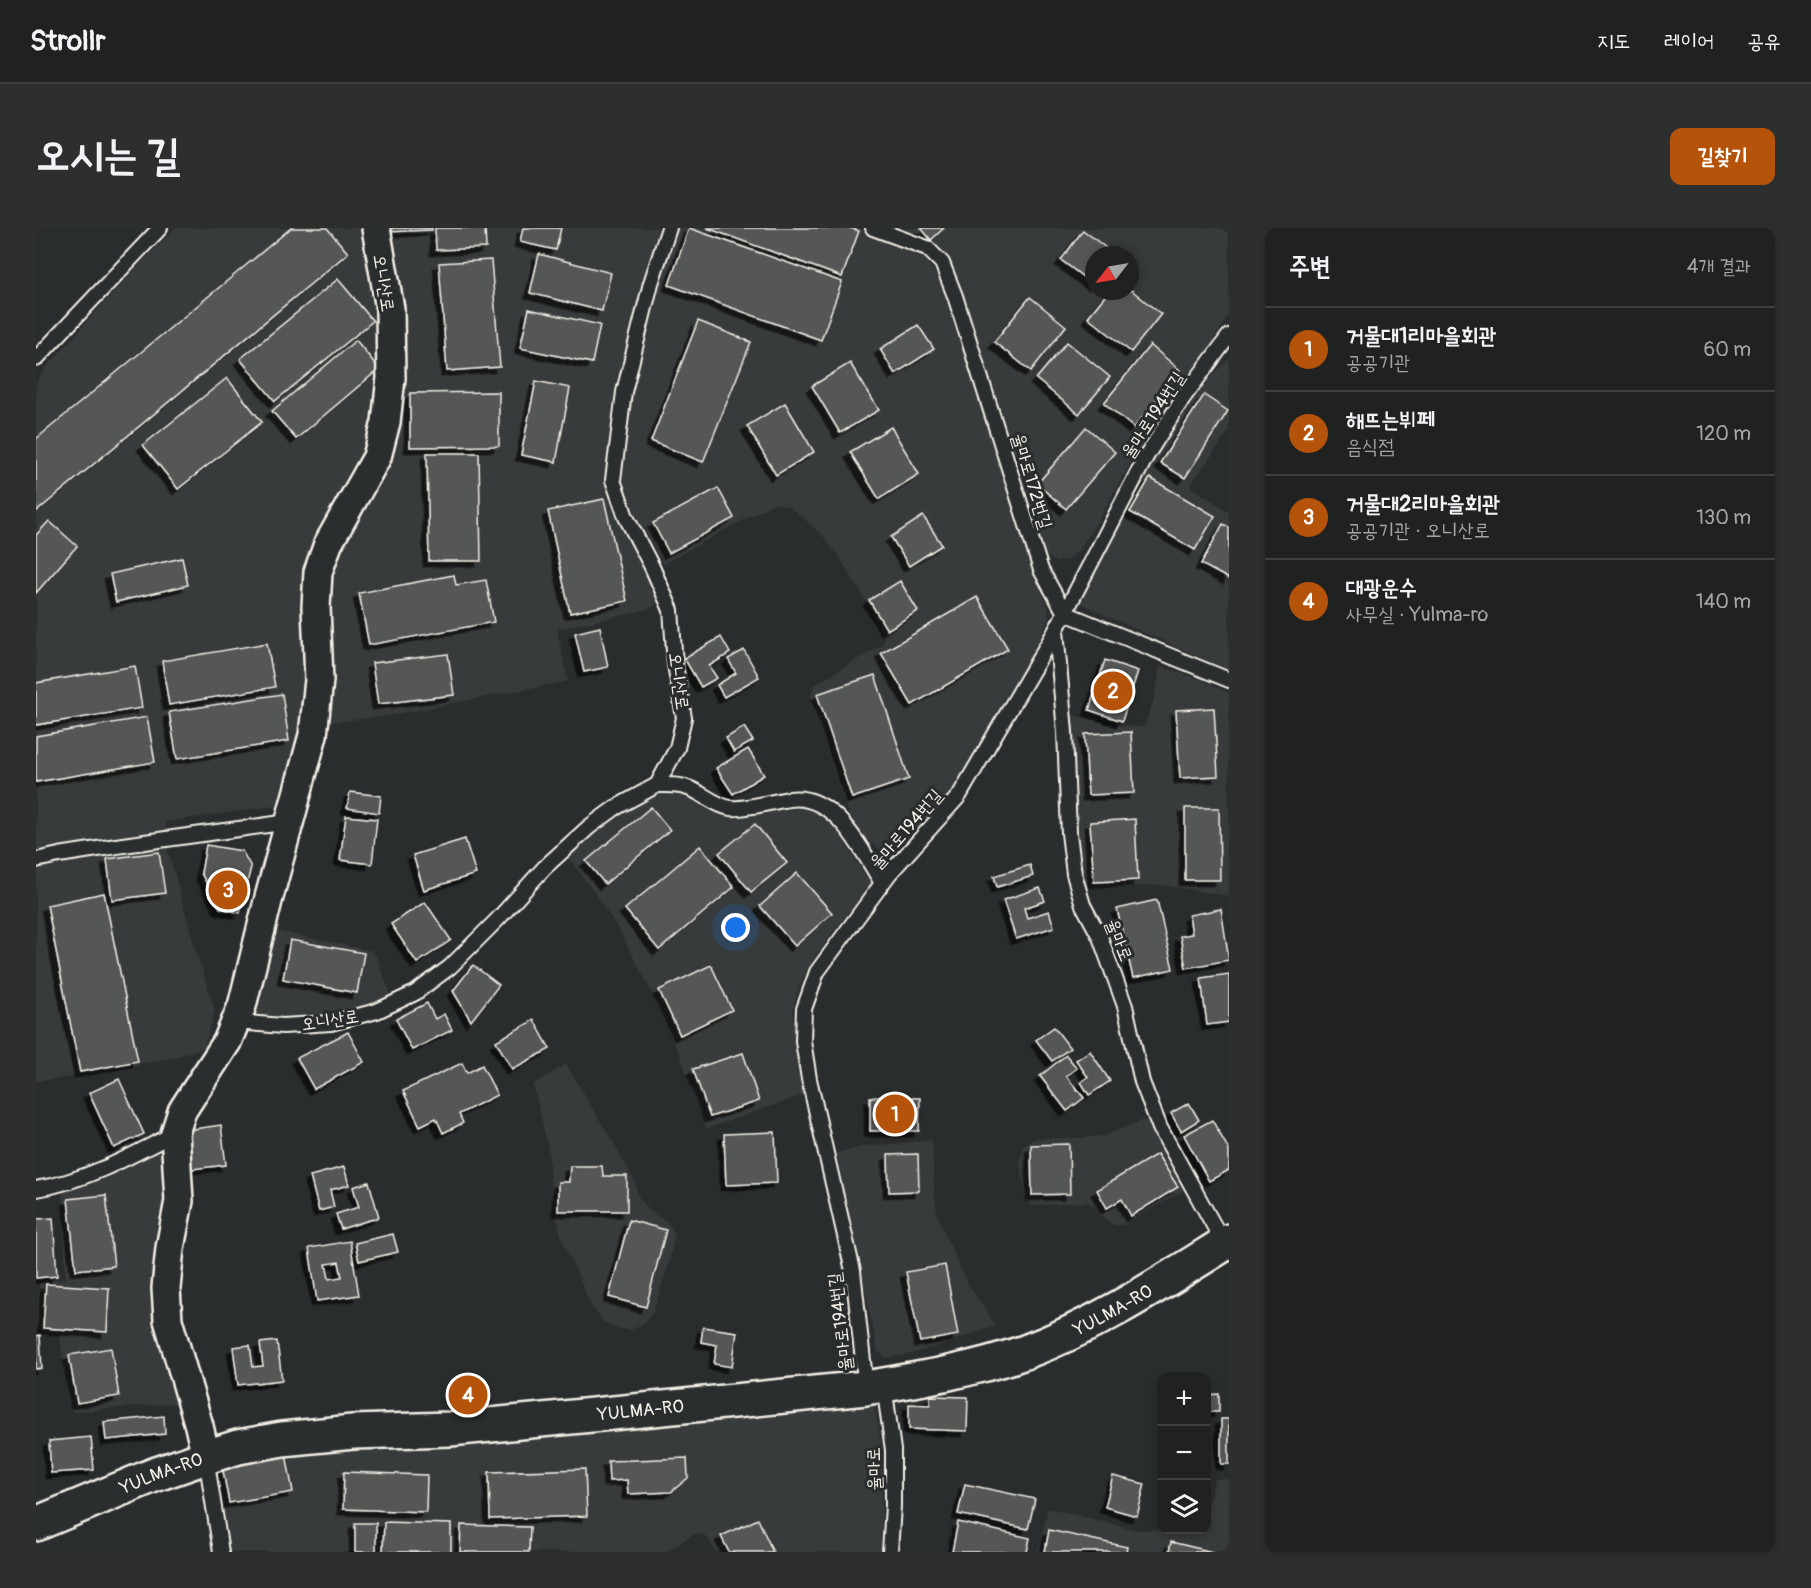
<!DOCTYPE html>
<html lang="ko">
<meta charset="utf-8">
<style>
body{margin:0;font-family:Pangolin,"Poor Story",sans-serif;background:#2d2f2f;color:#f1f3f6}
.controls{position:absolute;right:18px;bottom:18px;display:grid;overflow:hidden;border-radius:12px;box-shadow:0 3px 9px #0003}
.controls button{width:54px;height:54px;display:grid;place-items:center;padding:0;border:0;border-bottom:2px solid #3d3f40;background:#202222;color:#f1f3f6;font:30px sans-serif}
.compass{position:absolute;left:1049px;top:18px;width:54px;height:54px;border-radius:50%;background:#202222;box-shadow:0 3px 9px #0003;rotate:239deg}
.you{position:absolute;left:700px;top:700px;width:21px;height:21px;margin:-15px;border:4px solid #fff;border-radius:50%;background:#1a73e8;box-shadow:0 0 0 9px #1a73e833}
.badge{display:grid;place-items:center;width:39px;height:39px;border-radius:50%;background:#b45309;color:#fff;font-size:20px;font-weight:700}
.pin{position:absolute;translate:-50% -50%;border:3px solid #fff;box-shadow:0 2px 6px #0006}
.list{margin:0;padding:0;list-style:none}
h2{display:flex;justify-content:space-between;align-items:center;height:78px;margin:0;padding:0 24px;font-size:26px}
h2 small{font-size:20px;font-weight:400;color:#a2a4a5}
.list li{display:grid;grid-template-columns:39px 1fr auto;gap:18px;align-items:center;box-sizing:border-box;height:84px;padding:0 24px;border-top:2px solid #3d3f40}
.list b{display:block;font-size:22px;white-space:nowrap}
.list p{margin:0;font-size:20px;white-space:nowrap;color:#a2a4a5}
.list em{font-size:20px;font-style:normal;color:#a2a4a5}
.icon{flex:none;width:33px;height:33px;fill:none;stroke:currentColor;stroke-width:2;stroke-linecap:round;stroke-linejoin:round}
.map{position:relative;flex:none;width:1193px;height:1324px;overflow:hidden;border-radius:12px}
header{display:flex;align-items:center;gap:36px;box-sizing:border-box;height:84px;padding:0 30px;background:#202222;border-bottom:2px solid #3d3f40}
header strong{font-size:28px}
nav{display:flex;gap:33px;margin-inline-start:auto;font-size:21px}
.intro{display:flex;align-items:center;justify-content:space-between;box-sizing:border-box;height:144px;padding:0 36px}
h1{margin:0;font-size:42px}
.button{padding:15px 27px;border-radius:12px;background:#b45309;color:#fff;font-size:21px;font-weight:700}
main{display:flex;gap:36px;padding:0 36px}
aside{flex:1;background:#202222;border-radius:12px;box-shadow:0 3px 9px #0003}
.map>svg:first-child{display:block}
.built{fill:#373a3a;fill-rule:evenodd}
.building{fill:#555756;stroke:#f4f1e8;stroke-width:1.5;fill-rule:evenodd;filter:url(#shadow)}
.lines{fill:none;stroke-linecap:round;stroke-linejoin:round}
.lane-casing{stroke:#f4f1e8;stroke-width:18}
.street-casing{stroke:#f4f1e8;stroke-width:32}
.secondary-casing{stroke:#f4f1e8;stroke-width:38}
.lane{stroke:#2a2d2e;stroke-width:14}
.street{stroke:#2a2d2e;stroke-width:27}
.secondary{stroke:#2a2d2e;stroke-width:33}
.labels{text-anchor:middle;stroke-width:6;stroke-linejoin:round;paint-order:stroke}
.street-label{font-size:18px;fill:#f4f1e8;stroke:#2a2d2e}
</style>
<header>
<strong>Strollr</strong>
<nav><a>지도</a><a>레이어</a><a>공유</a></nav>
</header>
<div class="intro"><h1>오시는 길</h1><a class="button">길찾기</a></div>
<main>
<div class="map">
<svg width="1193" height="1324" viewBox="0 0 1193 1324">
<defs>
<filter id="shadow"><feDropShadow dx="-5.5" dy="5.5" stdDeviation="0" flood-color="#0009"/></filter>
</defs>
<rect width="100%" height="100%" fill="#2a2d2e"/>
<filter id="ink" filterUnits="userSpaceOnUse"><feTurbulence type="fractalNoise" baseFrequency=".0167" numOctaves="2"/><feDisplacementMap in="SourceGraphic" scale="12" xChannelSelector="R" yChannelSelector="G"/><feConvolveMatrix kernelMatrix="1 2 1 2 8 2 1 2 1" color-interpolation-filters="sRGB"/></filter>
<g filter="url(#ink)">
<g class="built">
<path d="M139,0H331L345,78L340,193L271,425L264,499L244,577L129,594L132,622L160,723L179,782L168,820L134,830L30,850L0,853V156L8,142L87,53Z"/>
<path d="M347,0H626L592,112L580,155L574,198L571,240L572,256L591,305L621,363L622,371L620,377L610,382L521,401L532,453L351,488L298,494L293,490L291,481L292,335L341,244Z"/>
<path d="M640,0H823L871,20L890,32L902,49L949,189L998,346L1012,378L1013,388L1010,398L982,452L918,559L903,580L881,604L865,619L857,624L845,623L828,610L816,593L807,571L775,475V465L778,457L847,416L848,409L826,366L804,330L787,308L766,289L753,279L738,275L627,336L597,282L587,258L586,233L594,165L611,98Z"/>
<path d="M866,0H1193V86L1173,120L1146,155L1098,229L1062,293L1043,322L1033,331L1021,334L1010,328L987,250L924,56L910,28L894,13ZM1058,27H1094V63H1058Z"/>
<path d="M1193,130V203L1154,258L1193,284V442L1066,386L1045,375L1063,335L1115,236L1165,160Z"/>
<path d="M1124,438L1166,452L1193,465V668L1127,657L1050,660L1044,633L1039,568L1036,487L1082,498L1108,499L1119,469Z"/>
<path d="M630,563L643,565L674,583L688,587L771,580L784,584L797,597L834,653L825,668L795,707L777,733L764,756L757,780L758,799L768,867L670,901L645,830L613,759L583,702L558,664L531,628L549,612L585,585L609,570Z"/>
<path d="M232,701L336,723L340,728L356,769L336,778L295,787L269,790H223L216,785Z"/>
<path d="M530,836L579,917L598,952L603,970L613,982L633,995L639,1007L631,1042L617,1084L608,1095L595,1102L580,1101L567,1093L556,1080L525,1008L515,968L512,919L497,857Z"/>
<path d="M1110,891L1148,962L1089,996L1079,998L1071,993L1060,979L1050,974L997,978L990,972L984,934L987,917L999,910H1045L1068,908Z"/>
<path d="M896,912L898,960L901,985L910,1009L932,1056L960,1098L899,1119L867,1128L851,1130L842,1124L800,925L830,918Z"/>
<path d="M125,921L131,924L133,930L125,1098L142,1175L36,1184L23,1106L0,1102L3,1053L30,1051L26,968L27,963Z"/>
<path d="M830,1171L839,1179L847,1226L845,1324H680L673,1312L666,1306H658L630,1324H195L180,1233Z"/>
<path d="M1179,1251H1193V1324H1002L1012,1280L1101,1302H1170L1171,1279Z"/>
</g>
<g class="building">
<path d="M255,0H291L312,25L0,284V211Z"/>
<path d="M350,0H396V2L350,4Z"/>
<path d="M399,0H449L450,20L400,22Z"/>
<path d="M487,0H525L520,22L484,14Z"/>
<path d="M653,0L806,54L785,112L633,57Z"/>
<path d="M671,0H814L823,3L806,49Z"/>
<path d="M885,0H908L895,12Z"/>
<path d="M1047,2L1079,27H1058V57L1025,32Z"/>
<path d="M503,26L575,45L566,83L494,65Z"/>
<path d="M455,32L464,139L411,143L403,35Z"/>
<path d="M302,51L337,93L239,173L204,131Z"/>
<path d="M1094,61L1125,86L1095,124L1052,89L1073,63H1094Z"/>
<path d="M994,69L1030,98L995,143L958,114Z"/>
<path d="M493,81L564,97L556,135L484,120Z"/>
<path d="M662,93L715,114L667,234L615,213Z"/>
<path d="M882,97L898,121L859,146L844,121Z"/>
<path d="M320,112L343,141L260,211L236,183Z"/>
<path d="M1031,114L1074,149L1043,186L1000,151Z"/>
<path d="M1114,117L1144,142L1098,200L1068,175Z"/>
<path d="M814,135L843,182L804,205L776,158Z"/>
<path d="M191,150L226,194L142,261L107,217Z"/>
<path d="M500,153L534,160L520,234L485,227Z"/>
<path d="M463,164V218L374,219V165Z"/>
<path d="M1168,167L1192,183L1149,250L1124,235Z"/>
<path d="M749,175L778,224L740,247L711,198Z"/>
<path d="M855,199L883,246L843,271L814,224Z"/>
<path d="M1050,199L1079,224L1030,281L1001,256Z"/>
<path d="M391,225H443L445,333H393Z"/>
<path d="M1114,250L1179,288L1159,322L1094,284Z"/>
<path d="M682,260L698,290L633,325L617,295Z"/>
<path d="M568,271L591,373L534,385L512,283Z"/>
<path d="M887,288L906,317L873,338L855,309Z"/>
<path d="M13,293L41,318L0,365V307Z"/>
<path d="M1187,296L1193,299V351L1165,336Z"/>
<path d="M146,330L152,357L80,374L74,346Z"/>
<path d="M418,347L420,357L450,352L458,394L333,417L323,365Z"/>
<path d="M864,353L882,383L851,402L833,372Z"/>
<path d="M941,369L972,421L876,477L845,425Z"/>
<path d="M564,399L572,439L548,444L539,405Z"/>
<path d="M685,409L694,425L673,438L681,450L665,459L648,430Z"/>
<path d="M231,415L239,459L133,477L126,433Z"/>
<path d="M708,422L723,449L688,469L681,457L700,445L692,431Z"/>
<path d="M412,426L418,467L342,476L336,435Z"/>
<path d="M1069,432L1102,443L1086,493L1053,482Z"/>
<path d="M99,438L106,480L0,497V455Z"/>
<path d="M839,447L873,551L816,570L781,466Z"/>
<path d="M246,466L253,513L141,531L133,484Z"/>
<path d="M1178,480L1182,548L1144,550L1140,482Z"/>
<path d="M111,489L119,534L0,554V508Z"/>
<path d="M708,499L717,513L698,524L690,510Z"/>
<path d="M1095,504L1098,565L1052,567L1049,506Z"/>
<path d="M712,521L728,547L697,566L680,540Z"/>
<path d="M314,564L345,568L343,585L311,580Z"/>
<path d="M615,579L634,602L569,656L550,633Z"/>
<path d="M1149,580H1183L1184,652H1149Z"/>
<path d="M310,588L341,591L336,636L304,632Z"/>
<path d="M1099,591L1102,652L1058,654L1054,594Z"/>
<path d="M719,596L751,635L715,664L683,625Z"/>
<path d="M429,611L440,646L388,662L377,627Z"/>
<path d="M170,617L206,623L215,639L204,685L184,680L165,645Z"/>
<path d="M664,618L698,659L623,722L589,681Z"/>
<path d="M123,624L129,665L76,672L71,631Z"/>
<path d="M994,637L997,648L961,659L958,648Z"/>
<path d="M761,645L796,685L759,718L724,678Z"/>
<path d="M1004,660L1009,673L988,680L991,690L1013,683L1018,699L980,711L967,672Z"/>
<path d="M68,665L102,833L44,844L11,677Z"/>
<path d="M1121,672L1137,741L1097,750L1081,681Z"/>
<path d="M389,674L415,712L381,735L355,696Z"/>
<path d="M1185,681L1193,732L1150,740L1144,708L1156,706L1153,687Z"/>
<path d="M254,712L328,725L321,765L247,751Z"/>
<path d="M437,737L463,757L435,793L417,763Z"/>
<path d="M675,737L696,782L644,807L623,762Z"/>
<path d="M1193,746V794L1171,797L1165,750Z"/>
<path d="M391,775L399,791L408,786L416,802L376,822L360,791Z"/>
<path d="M498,792L514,821L476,841L460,813Z"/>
<path d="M1018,799L1034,820L1016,833L1000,812Z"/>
<path d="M312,804L328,834L278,861L261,830Z"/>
<path d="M1054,823L1074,853L1053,867L1045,854L1052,849L1040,832Z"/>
<path d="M707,825L723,873L674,889L657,841Z"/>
<path d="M1030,827L1041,840L1030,848L1048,870L1031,883L1004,848Z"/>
<path d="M426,835L431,845L446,837L461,867L423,886L427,895L407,905L400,890L384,898L367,863Z"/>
<path d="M83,851L108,906L78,920L53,865Z"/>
<path d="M834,869L884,870L883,903H834Z"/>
<path d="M1153,875L1163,892L1145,903L1135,885Z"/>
<path d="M1176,892L1193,922V942L1173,953L1148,907Z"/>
<path d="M185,897L190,937L156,941L151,902Z"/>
<path d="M739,904L741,955L690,957L688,906Z"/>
<path d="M1033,916L1034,966L996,967L995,917Z"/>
<path d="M882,926L883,963L853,964L852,927Z"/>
<path d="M1121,926L1142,959L1095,988L1086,971L1071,980L1061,962Z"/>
<path d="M534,938H566L567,948H591V983H522V954H533Z"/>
<path d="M308,939L313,957L294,962L298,979L283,983L274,948Z"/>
<path d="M333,954L343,989L305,1001L300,986L323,979L317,959Z"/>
<path d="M70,967L78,1038L40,1042L32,971Z"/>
<path d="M17,990L21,1048L0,1050V991Z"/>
<path d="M593,992L630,1002L610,1079L573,1069Z"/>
<path d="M357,1006L362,1024L323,1033L319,1015Z"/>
<path d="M314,1013L323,1067L281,1073L273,1020ZM303,1034L306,1049L293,1051L290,1036Z"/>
<path d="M909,1037L922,1107L884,1114L870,1044Z"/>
<path d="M10,1056L73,1060L71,1104L7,1100Z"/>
<path d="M667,1099L701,1104L696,1139L678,1136L681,1117L665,1114Z"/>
<path d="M4,1107L6,1140L0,1141V1108Z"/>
<path d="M241,1113L246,1152L202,1157L197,1119L214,1117L217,1139L227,1138L224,1115Z"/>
<path d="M75,1120L83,1168L41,1175L33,1127Z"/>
<path d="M1183,1166V1184H1170V1167Z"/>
<path d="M894,1168L932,1169L931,1203L873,1201V1176L894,1177Z"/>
<path d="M128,1188L129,1206L70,1212L68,1194Z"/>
<rect x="1185" y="1191" width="8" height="45"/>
<path d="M55,1209L58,1242L15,1245L13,1213Z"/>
<path d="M250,1226L257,1264L193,1275L186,1237Z"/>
<path d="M651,1230L652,1250L635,1264L592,1266L591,1252L573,1253L572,1233Z"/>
<path d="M549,1241L551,1288L454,1291L453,1244Z"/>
<path d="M308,1244L391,1247L390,1284L307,1281Z"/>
<path d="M1077,1248L1109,1256L1101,1288L1069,1279Z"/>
<path d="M929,1256L999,1271L992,1301L922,1286Z"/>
<path d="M722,1291L737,1324H693L685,1308Z"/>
<path d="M348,1294L415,1296V1324H347Z"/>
<path d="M922,1294L994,1310L991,1324H916Z"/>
<rect x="319" y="1295" width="21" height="29"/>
<path d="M425,1297L494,1299L493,1324H424Z"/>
<path d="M1013,1302L1091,1319L1090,1324H1009Z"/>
<path d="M1135,1314L1177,1324H1133Z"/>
</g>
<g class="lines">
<defs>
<g id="lane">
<path d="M837,0L891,20L906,35L919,68L1005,342L1029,385L1193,452"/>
<path d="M0,131L124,0"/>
<path d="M1020,402L1029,504L1033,605L1038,646L1047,677L1064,709L1089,778L1106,854L1124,900L1188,1016"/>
<path d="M621,557C630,557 640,556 649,559C665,563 677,577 694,580C707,582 739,573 753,571C799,564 826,623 846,655"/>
<path d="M0,632L23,627L87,617L253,594"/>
<path d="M200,794L247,798L295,795L341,783L379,765L414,739L462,691L509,639L553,599L579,580L621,557L641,520L648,490L639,436L635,382L616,339L590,289L577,252L588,164L615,55L633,0"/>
<path d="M0,961C50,953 95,928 139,905"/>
<path d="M848,1157L857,1222V1278L854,1324"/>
<path d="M830,1160L817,1043L773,851L767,813L768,781L781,744L853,646L923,568L1020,402L1111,227L1147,170L1193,108"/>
<path d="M170,1229L185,1324"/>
</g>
<path id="street" d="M170,1229L163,1198L132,1092L130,1060L134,1020L143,973L139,905L146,883L191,814L206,778L232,673L277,507L283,452L280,379L282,344L292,316L341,229L350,194L355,150L354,81L340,0"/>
<g id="secondary">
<path id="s1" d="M0,1296L118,1247L170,1229L202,1219L246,1211L317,1204L414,1201L830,1160C883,1151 938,1142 989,1124C1062,1097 1128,1053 1193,1013"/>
</g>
</defs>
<use href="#lane" class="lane-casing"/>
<use href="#street" class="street-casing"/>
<use href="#secondary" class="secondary-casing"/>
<use href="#lane" class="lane"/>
<use href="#street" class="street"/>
<use href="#secondary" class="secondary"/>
</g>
</g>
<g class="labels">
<g class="street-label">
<text transform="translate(348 55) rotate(81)" y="6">오니산로</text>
<text transform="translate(1117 187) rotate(-57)" y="6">율마로194번길</text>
<text transform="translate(996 253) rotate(73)" y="6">율마로172번길</text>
<text transform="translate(643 453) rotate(82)" y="6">오니산로</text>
<text transform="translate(870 601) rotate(-49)" y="6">율마로194번길</text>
<text transform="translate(1083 712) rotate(68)" y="6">율마로</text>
<text transform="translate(294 792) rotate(-9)" y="6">오니산로</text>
<text dy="6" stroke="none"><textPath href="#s1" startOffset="1108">YULMA-RO</textPath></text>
<text transform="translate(804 1094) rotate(-97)" y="6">율마로194번길</text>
<text dy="6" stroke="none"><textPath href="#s1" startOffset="621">YULMA-RO</textPath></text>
<text transform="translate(838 1241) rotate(-92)" y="6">율마로</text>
<text dy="6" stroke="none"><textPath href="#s1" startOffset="135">YULMA-RO</textPath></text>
</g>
</g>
</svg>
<div class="controls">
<button>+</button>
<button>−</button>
<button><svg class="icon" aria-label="layers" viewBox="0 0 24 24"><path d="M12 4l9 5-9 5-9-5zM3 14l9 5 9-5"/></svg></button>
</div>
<svg class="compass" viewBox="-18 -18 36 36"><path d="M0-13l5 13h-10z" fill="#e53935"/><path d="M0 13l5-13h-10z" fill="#a2a4a5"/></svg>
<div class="you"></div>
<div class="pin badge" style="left:859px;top:886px">1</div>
<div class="pin badge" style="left:1077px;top:463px">2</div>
<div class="pin badge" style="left:192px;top:662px">3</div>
<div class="pin badge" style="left:432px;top:1167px">4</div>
</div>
<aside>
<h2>주변<small>4개 결과</small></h2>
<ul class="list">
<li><span class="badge">1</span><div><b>거물대1리마을회관</b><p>공공기관</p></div><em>60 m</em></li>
<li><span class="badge">2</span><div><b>해뜨는뷔페</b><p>음식점</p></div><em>120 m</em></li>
<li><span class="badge">3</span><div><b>거물대2리마을회관</b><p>공공기관 · 오니산로</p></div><em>130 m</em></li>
<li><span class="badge">4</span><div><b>대광운수</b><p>사무실 · Yulma-ro</p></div><em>140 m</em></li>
</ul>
</aside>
</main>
